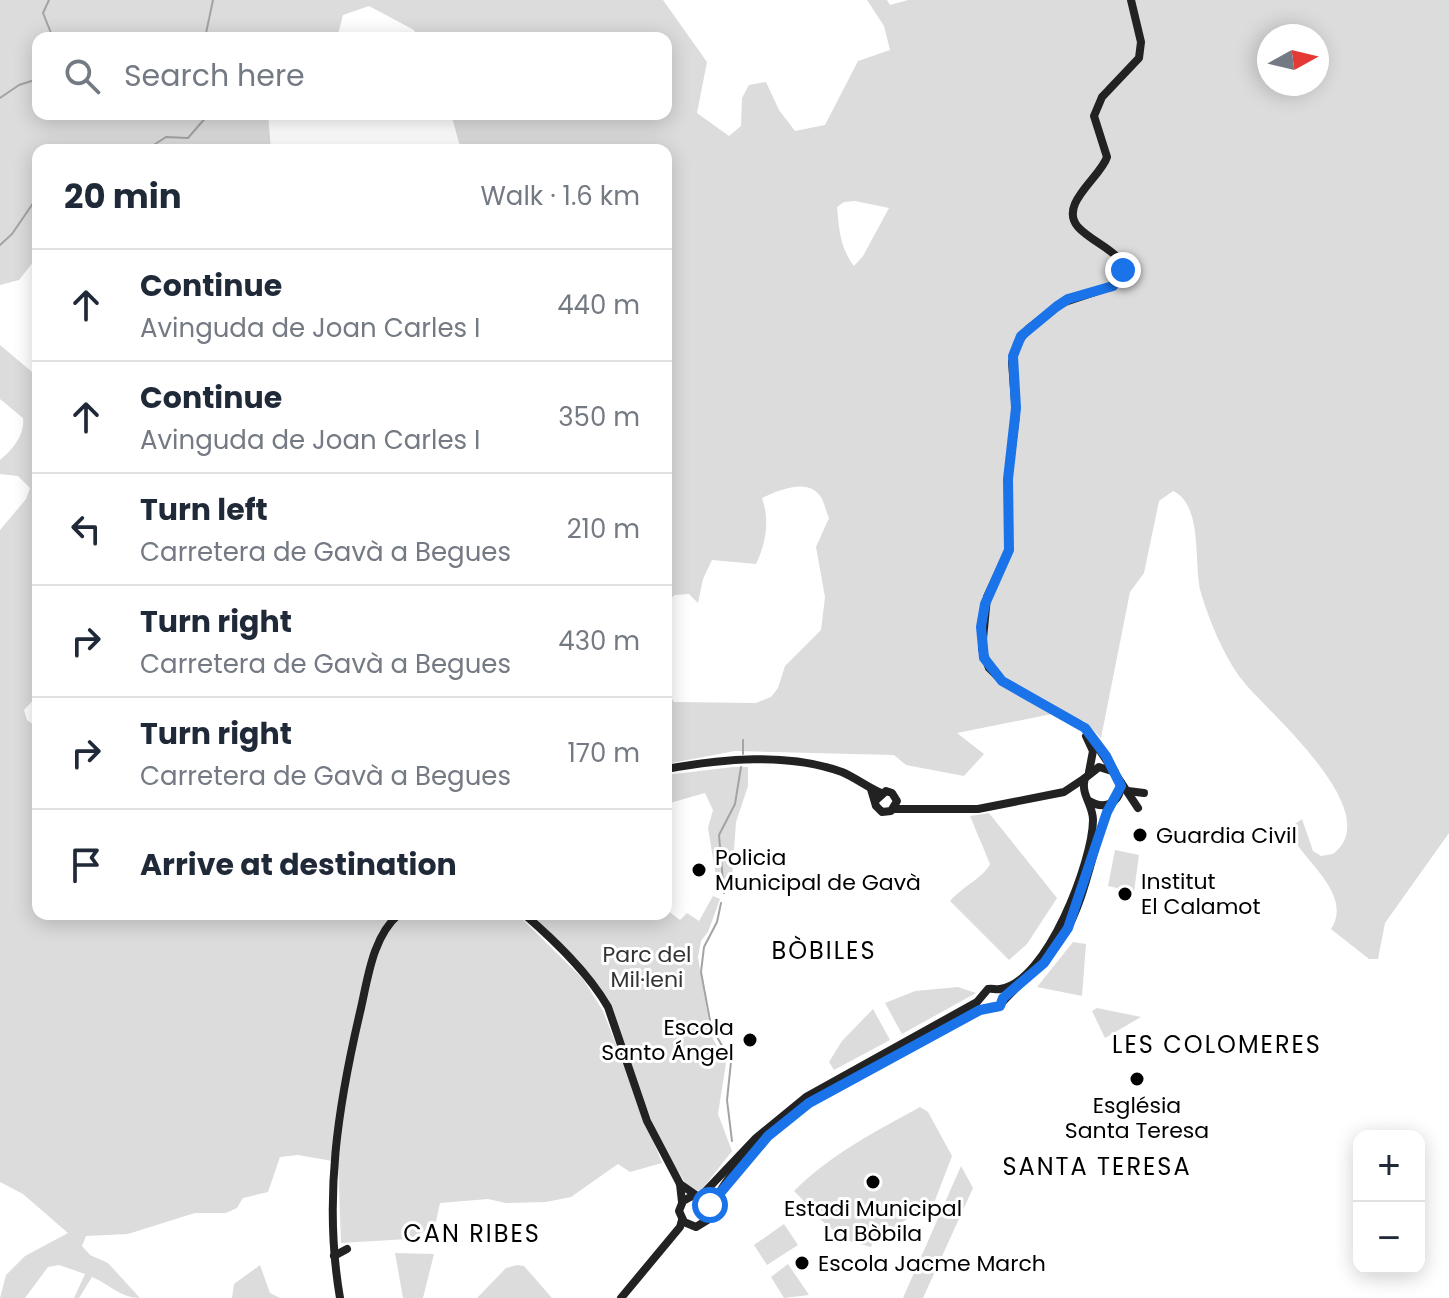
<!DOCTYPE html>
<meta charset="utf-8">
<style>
body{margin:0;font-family:Poppins,sans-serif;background:#f6f6f7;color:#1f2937}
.controls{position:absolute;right:24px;bottom:24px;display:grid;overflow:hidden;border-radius:16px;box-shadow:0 4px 20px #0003}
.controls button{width:72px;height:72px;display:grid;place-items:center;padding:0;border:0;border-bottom:2px solid #e0e1e3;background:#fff;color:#1f2937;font:40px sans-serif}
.compass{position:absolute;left:1257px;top:24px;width:72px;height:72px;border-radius:50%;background:#fff;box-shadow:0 4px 20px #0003;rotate:82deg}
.stop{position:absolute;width:24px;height:24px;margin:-18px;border:6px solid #1a73e8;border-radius:50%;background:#fff}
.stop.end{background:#1a73e8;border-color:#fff;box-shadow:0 2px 8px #0008}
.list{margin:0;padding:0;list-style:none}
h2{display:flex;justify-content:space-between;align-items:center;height:104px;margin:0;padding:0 32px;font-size:34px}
h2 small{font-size:26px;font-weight:400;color:#747a83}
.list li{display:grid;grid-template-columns:52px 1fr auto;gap:24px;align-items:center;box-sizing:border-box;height:112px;padding:0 32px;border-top:2px solid #e0e1e3}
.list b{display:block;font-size:30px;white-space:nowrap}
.list p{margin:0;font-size:26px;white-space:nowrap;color:#747a83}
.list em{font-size:26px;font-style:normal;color:#747a83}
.icon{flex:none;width:44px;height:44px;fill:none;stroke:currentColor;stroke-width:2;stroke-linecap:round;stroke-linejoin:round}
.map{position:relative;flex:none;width:1449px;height:1298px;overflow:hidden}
.search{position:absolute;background:#fff;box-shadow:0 4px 20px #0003;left:32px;top:32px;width:640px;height:88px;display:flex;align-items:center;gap:20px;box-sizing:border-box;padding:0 28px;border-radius:16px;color:#747a83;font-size:30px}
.panel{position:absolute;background:#fff;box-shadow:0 4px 20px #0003;left:32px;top:144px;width:640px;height:776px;border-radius:16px}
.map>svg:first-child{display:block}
.green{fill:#dcdcdc;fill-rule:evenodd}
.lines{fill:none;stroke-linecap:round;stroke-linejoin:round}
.stream{stroke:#a3a3a3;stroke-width:2}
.secondary{stroke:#222;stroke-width:8}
.route{stroke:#1a73e8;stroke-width:10}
.poi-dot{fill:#000;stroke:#fff;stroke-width:3}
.labels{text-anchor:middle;stroke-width:6;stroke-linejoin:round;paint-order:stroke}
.poi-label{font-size:22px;fill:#000;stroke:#fff;text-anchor:start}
.park-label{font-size:22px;fill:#333;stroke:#fff}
.neighbourhood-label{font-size:24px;letter-spacing:2px;fill:#000;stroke:#fff}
</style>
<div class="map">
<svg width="1449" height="1298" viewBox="0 0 1449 1298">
<rect width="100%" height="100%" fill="#fff"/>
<g class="green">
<path d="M0,0H663L707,62L697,113L729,136L741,126L742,98L749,85L766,82L779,110L795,131L825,125L858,61L890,50L884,26L867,0H887L890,5L908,0H1449V833L1385,923L1378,959H1369L1331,929C1353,895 1306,863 1290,834L1292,826L1302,819L1313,851L1321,856L1333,854C1388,812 1268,713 1243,681C1225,659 1209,620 1201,593C1193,566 1204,505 1173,491L1159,501L1144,573L1130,592L1101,738L1084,721L1052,714L957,733L984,754L964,776L906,765L894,755L735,751L666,764V691L674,702L756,703L771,697L778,688L785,666L821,630L825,597L816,547L829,518C826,512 825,505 822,499C810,476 779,490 762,498C770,520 766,543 756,564L712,560L703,579L698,603L689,594L675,595L666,601V150H461L451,114H666V38H418L414,30L369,6L343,15L337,38H38V114H268L271,150H38V256L19,280L0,285ZM1269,36H1317V84H1269ZM855,201L889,208L863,256L854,266C840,248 839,229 837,207L844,202Z"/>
<path d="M0,345L38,377V695L24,710L27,720L38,728V914H517L583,979L603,1011L662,1163L630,1172L618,1164L571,1197L546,1202L506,1203L488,1199L440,1203L435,1226L408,1239L341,1243L338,1162L298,1155L280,1157L268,1192L243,1198L237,1208L226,1213H195L128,1234L86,1236L82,1246L90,1255L108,1263L140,1298C121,1298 109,1284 92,1277L79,1298H74L85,1274L59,1265L48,1267L25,1298H0L6,1275L25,1256L68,1233L23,1194L0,1182V530L26,499L30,488L18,476L0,474V460C13,449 25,435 23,418L0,399Z"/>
<path d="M733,767H748V786L736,822L731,892L718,888L708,828L713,810L705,793L666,804V775Z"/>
<path d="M989,813L1057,898L1027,944L1009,960L950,901C962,887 984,877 990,864L970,816Z"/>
<path d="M1115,850L1139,855L1134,892L1108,886Z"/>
<path d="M713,896L720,899L708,932L701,941L698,957L711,1035L726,1063L718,1114L732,1151L703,1188L697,1191L688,1187L659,1141L608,1001L528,914H666L667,910L680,920L687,913L699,921Z"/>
<path d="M1073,942L1086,944L1082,996L1037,987Z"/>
<path d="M958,987L976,993L902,1034L885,1003L915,991Z"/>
<path d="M1097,1008L1141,1017L1105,1038L1092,1011Z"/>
<path d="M873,1009L890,1040L834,1070L829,1062L842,1041Z"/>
<path d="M920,1107L928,1112L952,1156L934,1203L874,1239L871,1247L845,1240L801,1203L804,1201L794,1191C831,1154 875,1132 920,1107Z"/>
<path d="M961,1166L973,1188L923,1298H903Z"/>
<path d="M784,1224L798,1245L767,1265L754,1245Z"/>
<path d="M395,1253L434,1254L423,1298H403Z"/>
<path d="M788,1264L809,1295L784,1298L771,1277Z"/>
<path d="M260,1265L270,1293L280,1298H232L234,1284Z"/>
<path d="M517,1265L524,1266L552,1298H477L506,1268Z"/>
</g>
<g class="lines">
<g class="stream">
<path d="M49,0L43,13L53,38"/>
<path d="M205,38L213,0"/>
<path d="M0,98L19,85L38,79"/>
<path d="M146,150L166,137L188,138L207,116"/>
<path d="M0,245L12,234L38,196"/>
<path d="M743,754V740"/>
<path d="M724,893L719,835L735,804L741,767"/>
<path d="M721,903L717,922L704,947L701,972L711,1026L731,1062L727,1100L732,1141"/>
</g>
<g class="secondary">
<path d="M1131,0L1141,42L1139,58L1102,97L1094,116L1107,157C1101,177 1058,204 1078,227C1091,241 1110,247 1122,262V275L1113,286L1062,303L1028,329L1017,344L1012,362L1016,415L1008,479L1009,550L987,597L982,649L989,668L1002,681L1085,728L1138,808"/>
<path d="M1086,736L1093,751L1089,772"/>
<path d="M666,769C721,759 787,752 842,772C856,778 867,787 881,793"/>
<path d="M871,789L876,806L882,812L891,811L897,801L892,793L886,791L875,801"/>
<path d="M1128,791L1144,793"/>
<path d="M1089,801C1106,811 1121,802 1121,783"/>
<path d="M894,809H978L1064,792L1085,778"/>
<path d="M524,914C554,940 588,972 608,1007L647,1121L680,1184L682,1202"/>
<path d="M680,1184L710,1205L709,1219L696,1227L684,1222L679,1211L683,1201L694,1195"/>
<path d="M701,1196L756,1138L806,1097L977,1002L988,989C992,988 996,990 1000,989C1047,983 1093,860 1093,820C1093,804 1080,794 1085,778L1099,767L1115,772"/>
<path d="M711,1207C763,1107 885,1059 980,1010L998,1007C1019,982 1047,963 1065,933C1088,893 1092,845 1111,804"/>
<path d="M334,1256L347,1249"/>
<path d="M340,1298C323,1199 338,1105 361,1008C368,977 373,936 399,914"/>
<path d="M621,1298L680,1227L682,1220"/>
</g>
</g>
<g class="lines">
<path class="route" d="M710,1205L768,1136L809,1103L980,1010L1000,1006L1003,998L1044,963L1068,928L1107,812L1121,786L1106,756L1085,728L1002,681L984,658L981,627L985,604L1009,550L1008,479L1016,408L1013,356L1021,336L1056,307L1068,299L1113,286L1123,270"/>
</g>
<g class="poi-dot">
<circle cx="1140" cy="835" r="8"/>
<circle cx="699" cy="870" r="8"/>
<circle cx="1125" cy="894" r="8"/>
<circle cx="750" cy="1040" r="8"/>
<circle cx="1137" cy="1079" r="8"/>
<circle cx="873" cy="1182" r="8"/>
<circle cx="802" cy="1263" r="8"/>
</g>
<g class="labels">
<g class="poi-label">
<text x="1156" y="843">Guardia Civil</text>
<text x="715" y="865">Policia<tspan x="715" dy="25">Municipal de Gavà</tspan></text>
<text x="1141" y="889">Institut<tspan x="1141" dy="25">El Calamot</tspan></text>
<text x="734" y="1035" text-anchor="end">Escola<tspan x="734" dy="25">Santo Ángel</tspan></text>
<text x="1137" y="1113" text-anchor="middle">Església<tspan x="1137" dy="25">Santa Teresa</tspan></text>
<text x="873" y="1216" text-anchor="middle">Estadi Municipal<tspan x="873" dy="25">La Bòbila</tspan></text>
<text x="818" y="1271">Escola Jacme March</text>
</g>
<g class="park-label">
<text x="647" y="962">Parc del<tspan x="647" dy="25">Mil·leni</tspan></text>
</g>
<g class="neighbourhood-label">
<text x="824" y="959">BÒBILES</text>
<text x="1217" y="1053">LES COLOMERES</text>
<text x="1097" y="1175">SANTA TERESA</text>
<text x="472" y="1242">CAN RIBES</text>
</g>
</g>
</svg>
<div class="controls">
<button>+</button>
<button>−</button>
</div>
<svg class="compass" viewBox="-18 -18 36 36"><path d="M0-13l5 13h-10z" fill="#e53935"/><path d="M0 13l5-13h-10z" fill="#747a83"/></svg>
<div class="stop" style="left:710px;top:1205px"></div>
<div class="stop end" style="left:1123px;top:270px"></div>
<div class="search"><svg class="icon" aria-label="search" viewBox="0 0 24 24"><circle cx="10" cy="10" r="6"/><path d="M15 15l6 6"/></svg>Search here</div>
<section class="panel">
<h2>20 min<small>Walk · 1.6 km</small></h2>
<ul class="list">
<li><svg class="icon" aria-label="ahead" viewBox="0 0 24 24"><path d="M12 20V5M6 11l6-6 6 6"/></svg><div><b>Continue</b><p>Avinguda de Joan Carles I</p></div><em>440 m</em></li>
<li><svg class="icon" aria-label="ahead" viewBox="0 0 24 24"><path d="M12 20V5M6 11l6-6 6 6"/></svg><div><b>Continue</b><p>Avinguda de Joan Carles I</p></div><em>350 m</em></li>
<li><svg class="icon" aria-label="left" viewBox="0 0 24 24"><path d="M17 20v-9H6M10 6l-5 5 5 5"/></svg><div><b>Turn left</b><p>Carretera de Gavà a Begues</p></div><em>210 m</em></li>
<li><svg class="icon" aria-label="right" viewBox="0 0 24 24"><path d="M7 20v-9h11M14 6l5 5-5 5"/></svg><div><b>Turn right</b><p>Carretera de Gavà a Begues</p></div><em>430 m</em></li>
<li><svg class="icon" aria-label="right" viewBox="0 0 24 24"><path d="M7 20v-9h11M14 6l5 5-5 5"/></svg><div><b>Turn right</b><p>Carretera de Gavà a Begues</p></div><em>170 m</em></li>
<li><svg class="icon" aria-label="arrive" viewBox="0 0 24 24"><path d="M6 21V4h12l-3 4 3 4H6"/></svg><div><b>Arrive at destination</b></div></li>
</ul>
</section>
</div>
